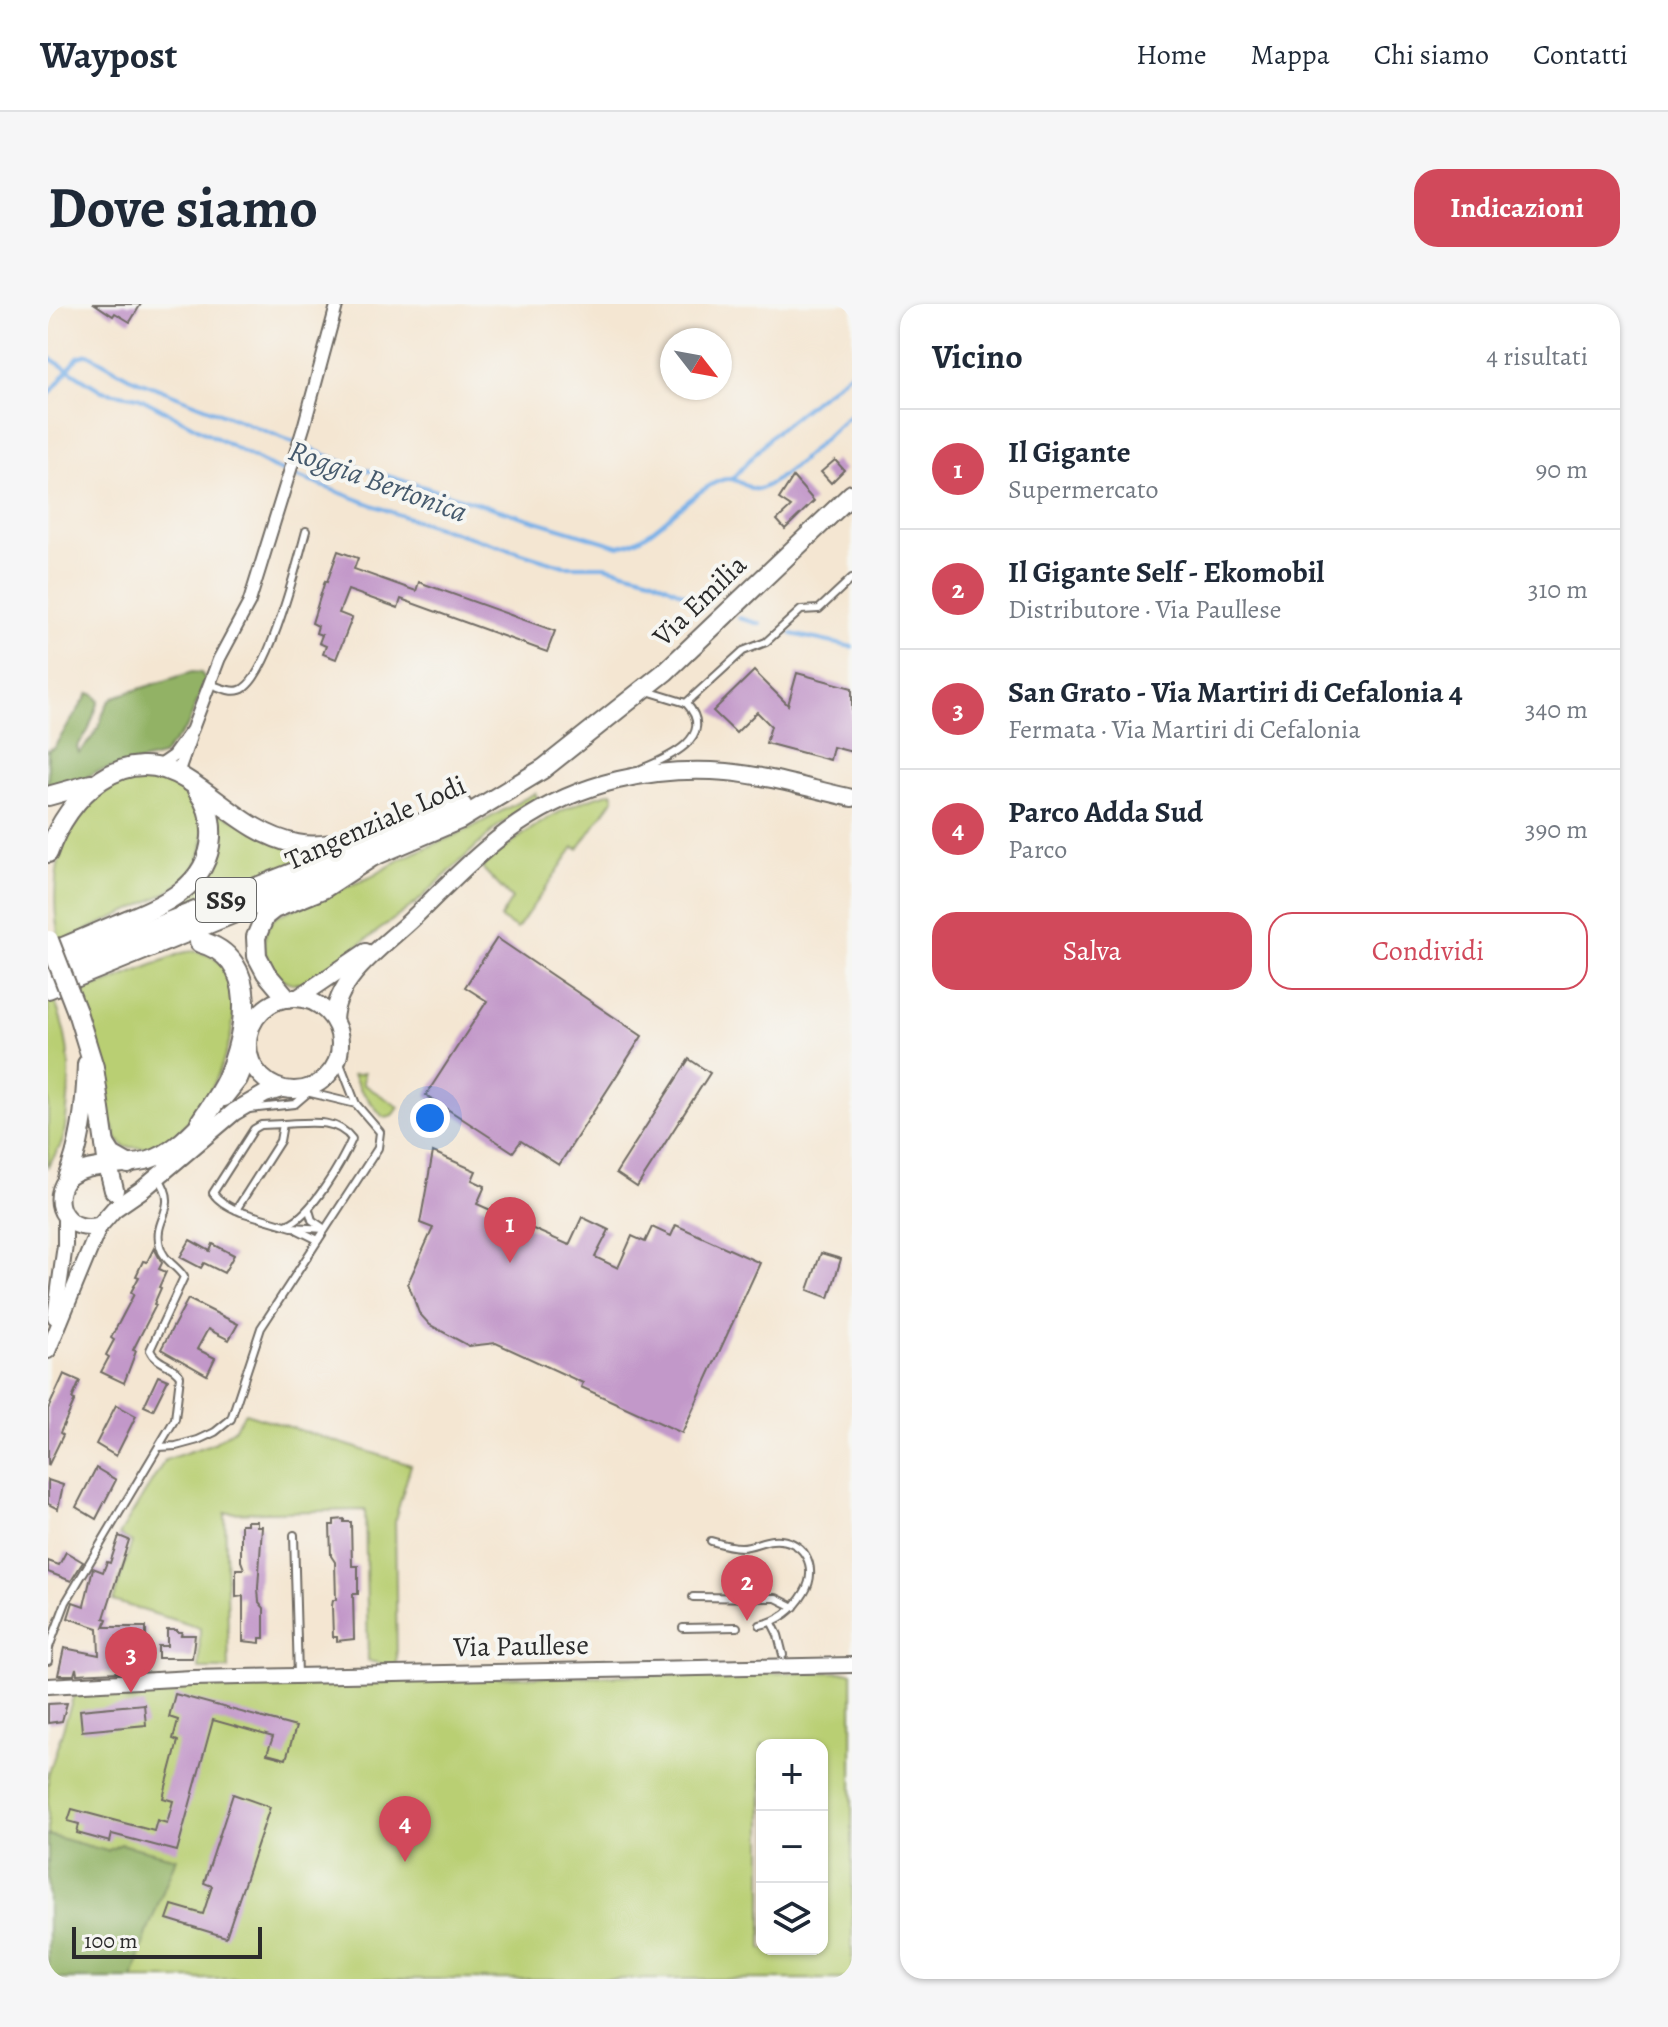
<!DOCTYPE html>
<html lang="it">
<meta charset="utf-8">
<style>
body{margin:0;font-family:Alegreya,serif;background:#f6f6f7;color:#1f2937}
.controls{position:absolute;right:24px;bottom:24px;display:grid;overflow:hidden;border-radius:16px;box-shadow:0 2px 6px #0004}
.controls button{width:72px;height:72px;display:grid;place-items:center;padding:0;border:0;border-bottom:2px solid #e0e1e3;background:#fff;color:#1f2937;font:40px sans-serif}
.compass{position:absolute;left:612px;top:24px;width:72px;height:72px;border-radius:50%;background:#fff;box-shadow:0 2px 6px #0004;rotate:121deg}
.scale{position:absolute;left:24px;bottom:20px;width:190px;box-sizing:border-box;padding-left:8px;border:4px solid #2b2b2b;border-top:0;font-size:22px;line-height:28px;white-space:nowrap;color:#2b2b2b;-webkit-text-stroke:6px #f6f6f2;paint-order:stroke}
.you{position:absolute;left:382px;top:814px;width:28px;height:28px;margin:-20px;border:6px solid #fff;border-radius:50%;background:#1a73e8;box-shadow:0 0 0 12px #1a73e833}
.badge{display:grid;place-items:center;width:52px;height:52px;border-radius:50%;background:#d1495b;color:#fff;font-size:26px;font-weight:700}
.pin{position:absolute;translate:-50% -66px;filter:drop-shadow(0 2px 4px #0008)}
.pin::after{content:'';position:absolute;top:42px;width:28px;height:24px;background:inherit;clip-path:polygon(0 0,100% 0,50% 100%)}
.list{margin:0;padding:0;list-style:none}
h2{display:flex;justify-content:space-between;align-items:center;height:104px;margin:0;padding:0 32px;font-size:34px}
h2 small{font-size:26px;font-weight:400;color:#747a83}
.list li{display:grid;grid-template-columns:52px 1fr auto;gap:24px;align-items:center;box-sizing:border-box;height:120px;padding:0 32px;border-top:2px solid #e0e1e3}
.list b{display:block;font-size:30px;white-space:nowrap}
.list p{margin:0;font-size:26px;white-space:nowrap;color:#747a83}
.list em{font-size:26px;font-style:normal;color:#747a83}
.actions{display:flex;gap:16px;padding:24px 32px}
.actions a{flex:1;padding:18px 0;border:2px solid #d1495b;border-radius:24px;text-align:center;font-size:28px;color:#d1495b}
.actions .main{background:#d1495b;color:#fff}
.icon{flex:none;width:44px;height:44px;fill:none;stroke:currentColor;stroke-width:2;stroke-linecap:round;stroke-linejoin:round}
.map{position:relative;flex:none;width:804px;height:1675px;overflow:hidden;border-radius:24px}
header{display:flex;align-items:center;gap:48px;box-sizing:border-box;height:112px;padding:0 40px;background:#fff;border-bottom:2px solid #e0e1e3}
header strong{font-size:38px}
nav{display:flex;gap:44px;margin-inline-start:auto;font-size:28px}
.intro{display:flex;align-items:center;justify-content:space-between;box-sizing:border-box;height:192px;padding:0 48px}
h1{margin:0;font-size:56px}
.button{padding:20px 36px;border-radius:24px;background:#d1495b;color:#fff;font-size:28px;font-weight:700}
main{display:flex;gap:48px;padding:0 48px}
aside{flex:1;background:#fff;border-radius:24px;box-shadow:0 2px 6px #0004}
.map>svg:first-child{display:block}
.green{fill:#b9cf73;stroke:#727d4f;stroke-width:2;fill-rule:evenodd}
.forest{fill:#92b265;stroke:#5e6e48;stroke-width:2}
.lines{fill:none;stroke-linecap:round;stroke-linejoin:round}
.stream{stroke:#78b0e8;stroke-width:4}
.building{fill:#c298c9}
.service-casing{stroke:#716c65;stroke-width:10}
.minor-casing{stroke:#716c65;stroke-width:15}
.tertiary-casing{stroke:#716c65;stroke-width:18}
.secondary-casing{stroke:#716c65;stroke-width:20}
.primary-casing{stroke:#716c65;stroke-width:22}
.trunk-casing{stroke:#716c65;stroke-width:24}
.service{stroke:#fff;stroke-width:6}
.minor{stroke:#fff;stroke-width:11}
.tertiary{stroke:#fff;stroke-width:14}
.secondary{stroke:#fff;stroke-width:16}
.primary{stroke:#fff;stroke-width:18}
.trunk{stroke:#fff;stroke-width:20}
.primary-bridge-casing{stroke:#716c65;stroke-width:22;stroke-linecap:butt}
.primary-bridge{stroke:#fff;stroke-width:18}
.labels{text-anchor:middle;stroke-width:8;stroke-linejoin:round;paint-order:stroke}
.shield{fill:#f6f6f2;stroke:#686867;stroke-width:2}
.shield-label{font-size:26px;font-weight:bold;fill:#2b2b2b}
.street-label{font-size:28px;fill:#2b2b2b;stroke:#f6f6f2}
.water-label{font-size:30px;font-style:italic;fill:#465a6d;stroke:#f6f6f2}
</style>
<header>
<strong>Waypost</strong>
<nav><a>Home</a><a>Mappa</a><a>Chi siamo</a><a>Contatti</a></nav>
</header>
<div class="intro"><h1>Dove siamo</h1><a class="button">Indicazioni</a></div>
<main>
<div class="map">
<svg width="804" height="1675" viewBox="0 0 804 1675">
<rect width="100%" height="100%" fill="#f6f6f2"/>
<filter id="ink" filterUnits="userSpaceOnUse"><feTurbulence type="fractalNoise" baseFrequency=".0125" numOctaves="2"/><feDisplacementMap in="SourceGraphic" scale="16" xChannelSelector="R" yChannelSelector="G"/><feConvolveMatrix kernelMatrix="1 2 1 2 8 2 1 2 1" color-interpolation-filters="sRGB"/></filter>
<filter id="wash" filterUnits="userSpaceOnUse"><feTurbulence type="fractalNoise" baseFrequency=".006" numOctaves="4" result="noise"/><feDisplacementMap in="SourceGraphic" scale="32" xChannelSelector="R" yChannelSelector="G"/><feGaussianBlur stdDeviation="1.8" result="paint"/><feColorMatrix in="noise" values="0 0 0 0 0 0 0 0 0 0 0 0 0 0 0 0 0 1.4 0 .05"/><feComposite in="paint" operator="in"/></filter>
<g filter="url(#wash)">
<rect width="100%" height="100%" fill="#f4e6d2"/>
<g class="green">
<path d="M92,473C116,474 145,483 152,509C167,570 128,585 81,607C58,617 35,628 12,638C0,587 8,508 62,481C71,476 82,475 92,473Z"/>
<path d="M564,488L566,494L530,545L526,543L469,625L452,614L464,595L434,564C472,529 514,500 564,488Z"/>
<path d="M487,489L490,495L450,522L369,598L262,677C225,691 201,638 228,612L323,573L355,554L421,525Z"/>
<path d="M167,507L258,548V553L125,606L124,603L138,594Z"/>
<path d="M144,647C217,655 179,763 155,800C142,820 123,835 104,847L101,844L77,843L68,834L66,823L61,822L55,756L46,725L30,687L62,678L134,649Z"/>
<path d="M5,693C26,743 23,779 16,832L13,841L0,862V695Z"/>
<path d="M316,769L315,780L351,803L345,812L338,814L334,812L312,785L305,771Z"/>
<path d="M197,1109L363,1161L347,1215L349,1363L320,1357L317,1206L177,1209L181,1365H151L152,1324L65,1297L84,1238L71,1231L117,1156L166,1139L186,1125Z"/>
<path d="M804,1368V1675H0V1472L27,1387L171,1378ZM714,1441H774V1645H714Z"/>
</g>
<g class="forest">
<path d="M144,368L153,369L158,376L139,423L114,452L48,468L26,481L0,486V446L6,443L41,389L47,391L51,397L40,427L29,443L31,449C39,441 46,432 51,422C55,411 56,400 66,393Z"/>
<path d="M0,1531L59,1547L73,1540L128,1554L99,1629L85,1675H0Z"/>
</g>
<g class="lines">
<g class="stream">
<path d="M0,7L4,0"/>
<path d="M0,53L54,87L90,93L226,164L354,212L516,262H557L603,274L659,301"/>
<path d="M0,92L30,53L40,50L81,73L303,161L571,242C605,236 629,201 658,184C664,180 672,175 680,175C692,174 703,190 714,184C743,171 779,130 804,109"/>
<path d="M685,174L725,130L804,67"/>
<path d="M691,314L712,320"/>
<path d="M744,330L804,343"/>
</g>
</g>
<g id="blocks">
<g class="building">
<path d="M47,0H93L82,18L67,9L65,12Z"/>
<path d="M787,156L796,166L783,179L773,168Z"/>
<path d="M745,173L766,197L737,225L729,216L743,203L731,195Z"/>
<path d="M290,247L310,254L306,265L368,287L371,278L507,327L499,348L353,295L350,304L300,286L291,309L304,314L288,355L275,350L278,342L271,339L274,331L268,329L270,322L264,319L277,277L279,278Z"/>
<path d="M706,367L740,401L749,369L804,384V448L785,443L782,456L718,439L723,422L709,408L688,429L665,407Z"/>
<path d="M449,634L594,732L511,861L473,837L465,848L378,791L439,697L417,683Z"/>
<path d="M641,755L662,769L589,883L568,869Z"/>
<path d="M385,848L428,867L424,876L437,882L429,900L521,941L534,913L561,926L547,953L570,964L584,932L597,938L604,923L623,932L628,921L712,959L634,1129L533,1083L535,1079L448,1039L421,1042L382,1021L371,1009L360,979L385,924L372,919Z"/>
<path d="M142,936L162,947L165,940L186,951L176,969L156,959L153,964L132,953Z"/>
<path d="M106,944L114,959L111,965L118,968L111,983L113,984L106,1000L108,1001L85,1046L88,1047L76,1079L53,1068L61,1053L58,1051L66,1036L63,1034L86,990L83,988L91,973L88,972L95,957L99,958Z"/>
<path d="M773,949L793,955L781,994L760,986Z"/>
<path d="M140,995L190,1020L181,1036L160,1025L149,1045L167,1054L159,1071L113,1045Z"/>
<path d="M16,1070L32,1077L24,1095L27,1096L12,1129L15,1131L0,1162V1105Z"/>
<path d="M110,1072L120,1076L105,1106L96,1102Z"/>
<path d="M68,1101L88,1112L68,1152L48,1140Z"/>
<path d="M48,1164L68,1176L48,1215L28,1203Z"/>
<path d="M0,1176L15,1181L10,1205L0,1200Z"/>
<path d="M296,1215V1218H303L304,1262H310V1290H305L306,1335L289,1337V1333H285L284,1302L285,1296H288L287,1258L283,1252L282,1221H286V1216Z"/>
<path d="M199,1217H209V1222H214L210,1284L211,1298L216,1304V1334H212V1339L195,1337V1292L188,1293V1265H196L193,1257V1220H199Z"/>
<path d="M71,1232L81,1236L56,1314L59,1315L56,1323H98V1335H90V1367L29,1370L28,1364L26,1371H10L16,1344L51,1351L50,1324L20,1314L25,1298L36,1302L45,1264L55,1268L59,1258L62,1259Z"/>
<path d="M18,1248L35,1258L23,1277L0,1268V1257L11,1261Z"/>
<path d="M119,1326H129V1328H134L133,1331H147L144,1354H110V1342H119Z"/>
<path d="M127,1390L248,1423L238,1455L219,1450L225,1433L165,1416L129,1547L64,1530L62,1538L29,1529L31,1520L20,1517L24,1505L106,1527L109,1516L119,1519L125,1497L115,1494L130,1437L125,1435L130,1416L121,1413Z"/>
<path d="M19,1399L14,1417L0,1419V1400Z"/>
<path d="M96,1400L98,1421L34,1427L32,1406Z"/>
<path d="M185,1490L222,1503L178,1633L119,1615L124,1601L155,1610L164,1582L156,1579Z"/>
</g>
</g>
</g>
<g filter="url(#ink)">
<use href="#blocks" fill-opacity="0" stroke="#716c65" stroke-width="2"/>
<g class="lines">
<defs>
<g id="service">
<path d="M162,380C171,383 183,389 192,386C220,377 250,256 258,227"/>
<path d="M599,387L638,399L695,347L718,338L753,306L771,305L804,274"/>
<path d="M593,465C620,454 670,433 638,399"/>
<path d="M250,786L308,800"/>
<path d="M201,805L247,800L275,776"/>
<path d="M235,820C259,819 288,813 304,835C294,858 263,912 240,920"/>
<path d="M188,906L232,837L235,820L213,821L206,825L165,889C171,898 183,904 193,908L244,923L277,925"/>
<path d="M261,906L264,916L274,923"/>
<path d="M250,926L270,936"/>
<path d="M111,1143L128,1142L150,1136L167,1128L183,1115L213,1024L330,844L332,828L308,800L290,754"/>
<path d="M246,1231L250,1372"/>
<path d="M663,1237C673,1240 683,1243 693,1243C704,1243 713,1237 724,1236C755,1233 772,1263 756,1289C746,1306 731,1317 712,1321"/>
<path d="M645,1293L728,1294L746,1303"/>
<path d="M724,1319L730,1331L735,1351"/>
<path d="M635,1324L689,1323"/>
<path d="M0,1346L18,1298L127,1115L132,1072C125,1060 108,1060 102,1046L136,973C129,962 115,956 112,942C104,914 133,905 110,873"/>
<path d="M0,1357L1,1344"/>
</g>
<g id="minor">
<path d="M109,463L125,452L144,426L171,355L201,299L256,122L289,0"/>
<path d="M129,471L142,434"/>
</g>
<g id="tertiary">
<path d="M7,1013L17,941V915"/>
<path d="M0,1047L52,921"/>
<path d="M0,1382L144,1374L804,1361"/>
</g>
<g id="secondary">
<circle cx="246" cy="740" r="46"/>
<path d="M250,694L318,648"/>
<path d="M286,716C288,674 333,644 362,617C396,584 431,547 470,520C531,478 606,462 679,468C721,472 763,485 804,494"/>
<path d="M176,794L191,775L201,751"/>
<path d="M160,811C143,828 125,849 101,856C78,863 35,858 18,876C0,901 22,931 52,921L66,905L95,885L186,808L217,790L233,785"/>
</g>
<g id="primary">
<path d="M0,492L43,480"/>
<path d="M0,549C20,492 76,435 139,476C176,499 204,531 249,540C276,545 301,536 327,530C337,528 348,528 357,525C377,519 395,509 414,501"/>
<path d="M0,649C23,640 46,630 69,620C110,603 160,585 163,533C164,517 159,500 149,486"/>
<path d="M239,694L218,669L209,652L208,633L217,612L226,605L275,585L324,553L411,516L495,465L617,368L804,190"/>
<path d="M29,708L46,763L60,862L66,886"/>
<path d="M57,840L64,851L80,860"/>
<path d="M19,874C34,839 38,799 39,760"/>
</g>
<g id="trunk">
<path d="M152,638C214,654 198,731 179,776C172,791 162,804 153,818"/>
<path d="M0,666L356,526"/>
<path d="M0,684L293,565"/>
</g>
</defs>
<use href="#service" class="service-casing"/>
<use href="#minor" class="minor-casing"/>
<use href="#tertiary" class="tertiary-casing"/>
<use href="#secondary" class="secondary-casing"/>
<use href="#primary" class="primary-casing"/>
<use href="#trunk" class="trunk-casing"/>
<use href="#service" class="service"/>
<use href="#minor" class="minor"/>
<use href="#tertiary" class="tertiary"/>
<use href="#secondary" class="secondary"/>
<use href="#primary" class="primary"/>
<use href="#trunk" class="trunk"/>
<defs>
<path id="primary-bridge" d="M1,636L29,708"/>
</defs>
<use href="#primary-bridge" class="primary-bridge-casing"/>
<use href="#primary-bridge" class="primary-bridge"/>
</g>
</g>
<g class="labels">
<rect class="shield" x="148" y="574" width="60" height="44" rx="6"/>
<g class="shield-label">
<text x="178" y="605">SS9</text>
</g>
<g class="street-label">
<text transform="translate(651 296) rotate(-44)" y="10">Via Emilia</text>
<text transform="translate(327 518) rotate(-24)" y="10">Tangenziale Lodi</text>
<text transform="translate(473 1341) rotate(-1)" y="10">Via Paullese</text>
</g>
<g class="water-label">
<text transform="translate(330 177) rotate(20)" y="10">Roggia Bertonica</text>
</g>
</g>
</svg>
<div class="controls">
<button>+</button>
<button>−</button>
<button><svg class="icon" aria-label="layers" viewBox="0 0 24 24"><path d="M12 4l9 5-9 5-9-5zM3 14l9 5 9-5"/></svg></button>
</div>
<svg class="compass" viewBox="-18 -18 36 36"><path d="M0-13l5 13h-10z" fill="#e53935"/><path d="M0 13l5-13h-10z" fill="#747a83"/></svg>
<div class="scale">100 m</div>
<div class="you"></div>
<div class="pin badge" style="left:462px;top:959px">1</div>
<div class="pin badge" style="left:699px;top:1317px">2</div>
<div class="pin badge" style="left:83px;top:1389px">3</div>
<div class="pin badge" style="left:357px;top:1558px">4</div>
</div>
<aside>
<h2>Vicino<small>4 risultati</small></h2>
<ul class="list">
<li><span class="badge">1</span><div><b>Il Gigante</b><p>Supermercato</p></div><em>90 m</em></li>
<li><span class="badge">2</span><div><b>Il Gigante Self - Ekomobil</b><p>Distributore · Via Paullese</p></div><em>310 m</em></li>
<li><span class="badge">3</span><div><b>San Grato - Via Martiri di Cefalonia 4</b><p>Fermata · Via Martiri di Cefalonia</p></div><em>340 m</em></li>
<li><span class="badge">4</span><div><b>Parco Adda Sud</b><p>Parco</p></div><em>390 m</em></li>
</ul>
<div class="actions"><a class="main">Salva</a><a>Condividi</a></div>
</aside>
</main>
